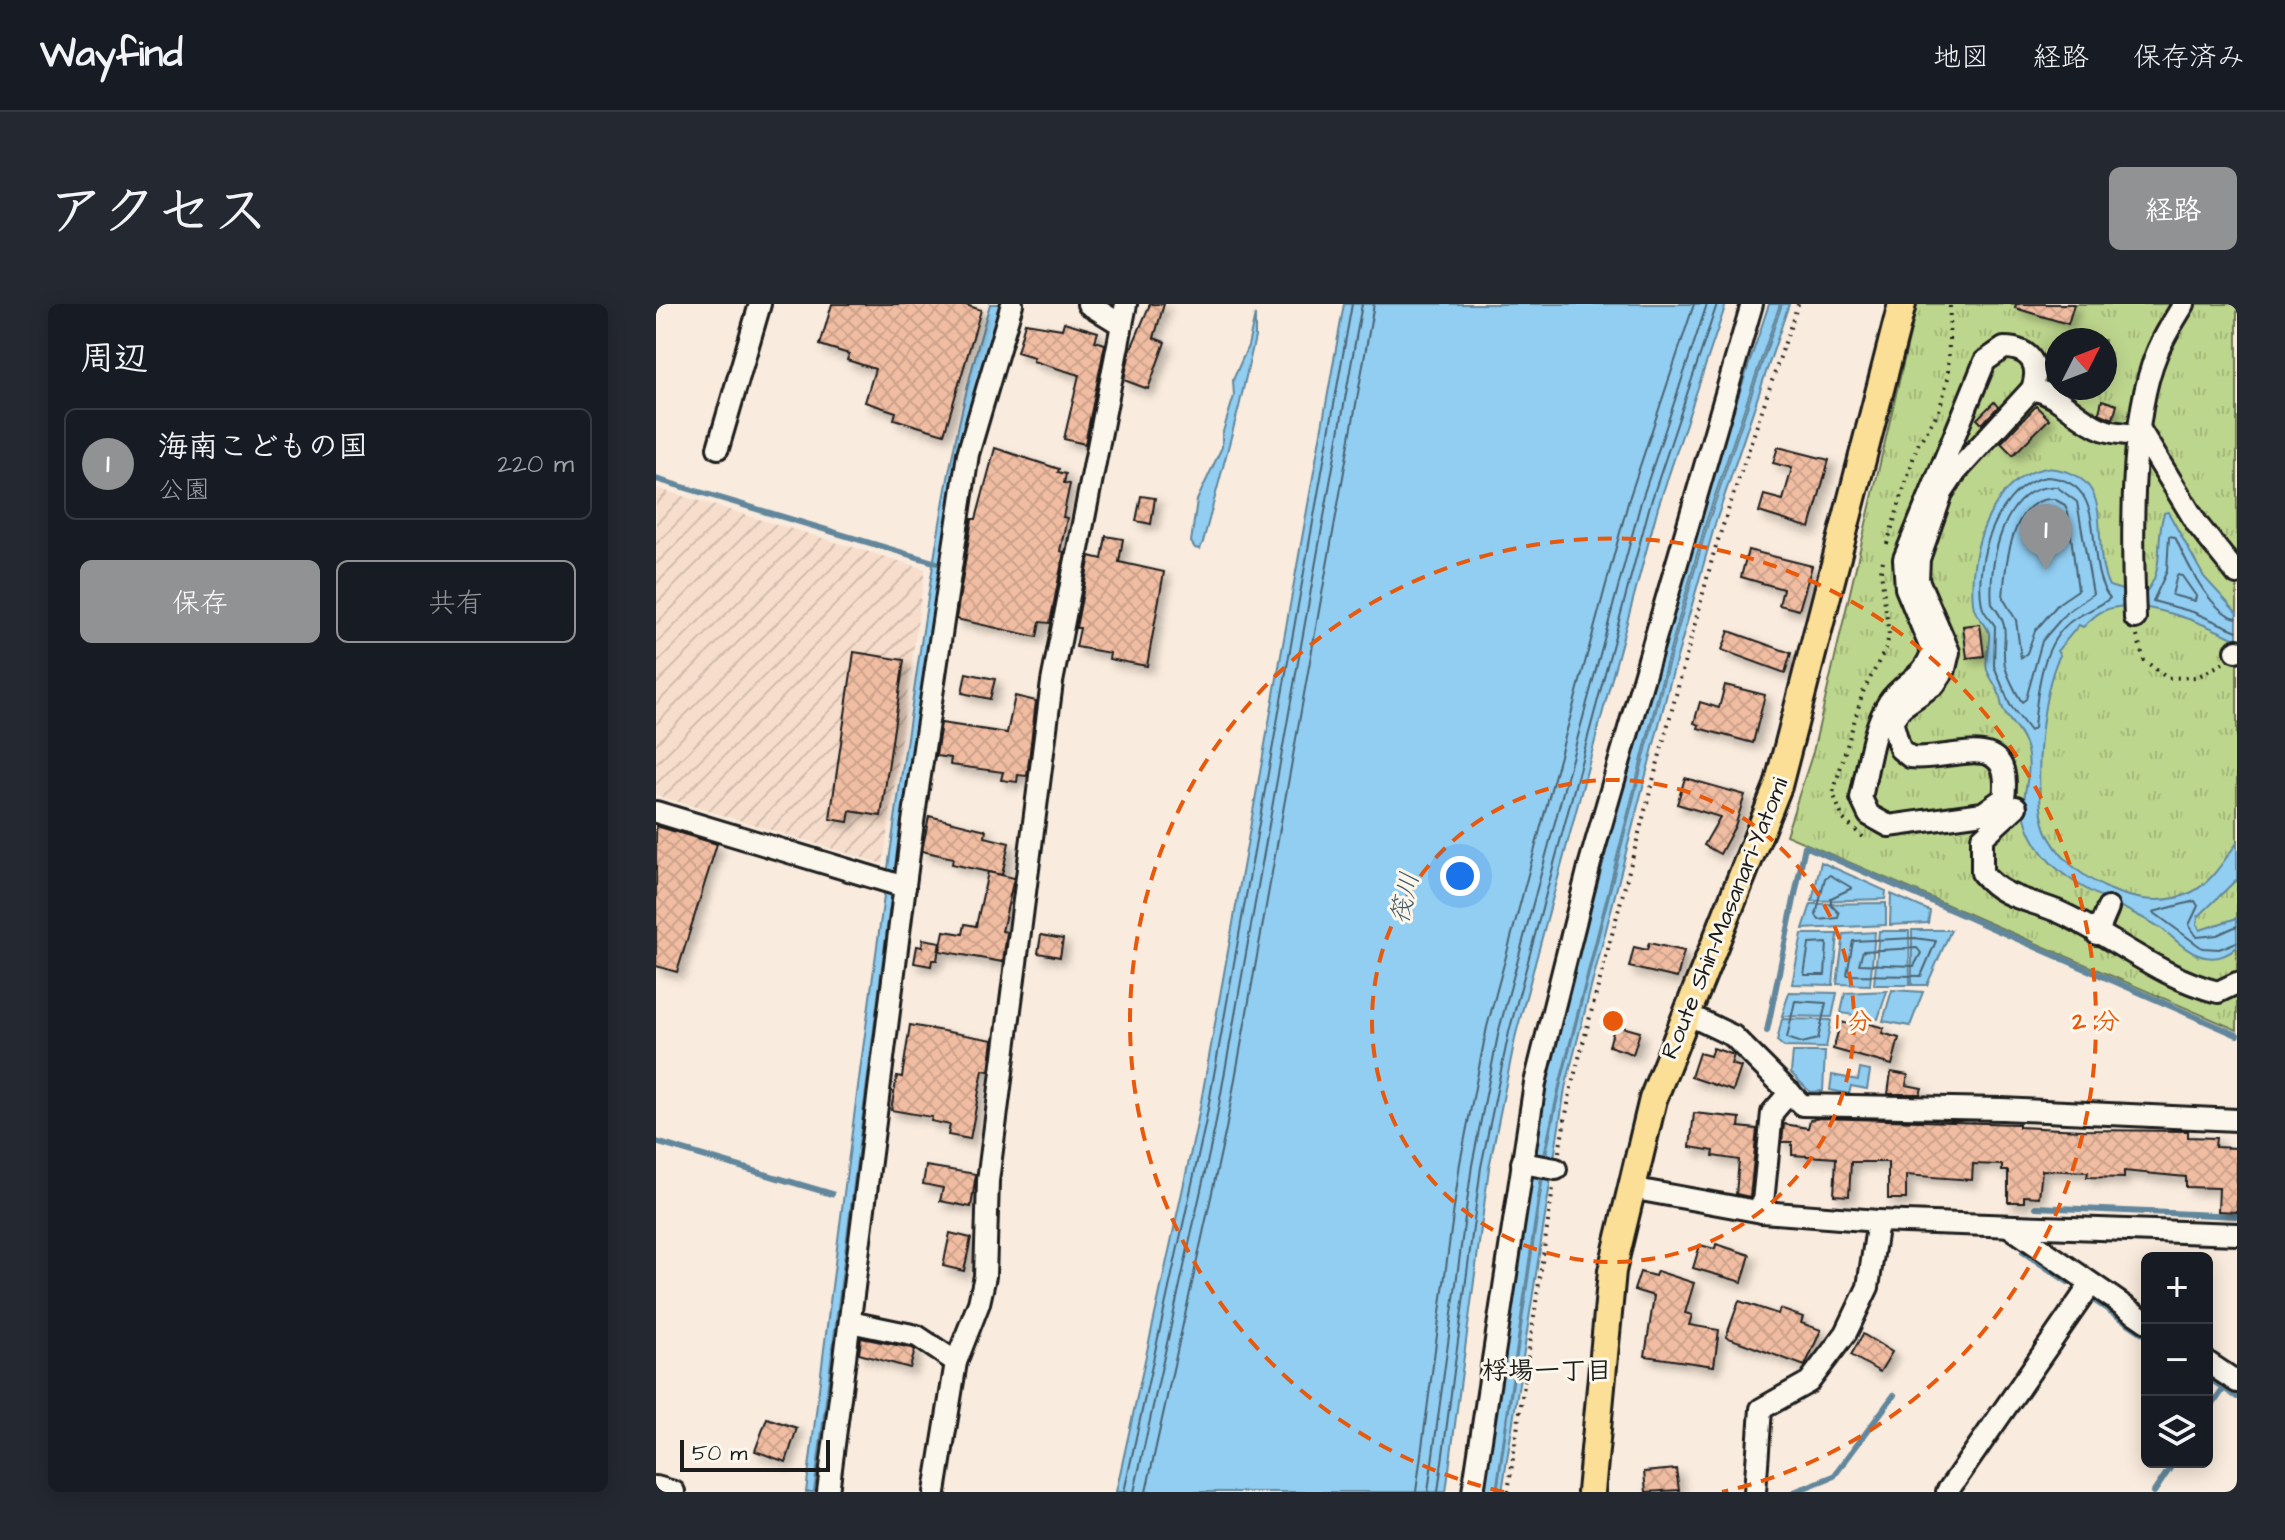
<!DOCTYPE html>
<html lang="ja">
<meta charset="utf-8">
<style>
body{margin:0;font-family:"Architects Daughter","Klee One",sans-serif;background:#242831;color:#f1f3f6}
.controls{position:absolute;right:24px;bottom:24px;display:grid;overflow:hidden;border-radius:12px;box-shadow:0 4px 20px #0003}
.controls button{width:72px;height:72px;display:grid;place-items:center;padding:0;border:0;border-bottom:2px solid #363941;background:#171b24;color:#f1f3f6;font:40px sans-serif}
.compass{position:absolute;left:1389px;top:24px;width:72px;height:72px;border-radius:50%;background:#171b24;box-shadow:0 4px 20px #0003;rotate:48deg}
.scale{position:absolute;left:24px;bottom:20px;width:150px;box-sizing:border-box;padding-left:8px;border:4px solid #1c1c1c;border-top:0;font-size:22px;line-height:28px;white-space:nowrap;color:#1c1c1c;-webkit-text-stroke:6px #fbf7ec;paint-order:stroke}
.you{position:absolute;left:804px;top:572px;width:28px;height:28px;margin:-20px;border:6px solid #fff;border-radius:50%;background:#1a73e8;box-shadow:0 0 0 12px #1a73e833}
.badge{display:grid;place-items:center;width:52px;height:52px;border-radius:50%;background:#919294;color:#fff;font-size:26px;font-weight:700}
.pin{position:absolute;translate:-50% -66px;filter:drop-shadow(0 2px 4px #0008)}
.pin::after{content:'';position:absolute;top:42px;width:28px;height:24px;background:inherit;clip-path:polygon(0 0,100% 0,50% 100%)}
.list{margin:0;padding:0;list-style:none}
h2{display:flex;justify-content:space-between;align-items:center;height:104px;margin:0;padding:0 32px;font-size:34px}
h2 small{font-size:26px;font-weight:400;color:#9ea1a6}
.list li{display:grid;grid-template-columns:52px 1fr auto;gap:24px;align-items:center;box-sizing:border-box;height:112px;margin:0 16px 16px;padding:0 16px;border:2px solid #363941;border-radius:12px}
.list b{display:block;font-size:30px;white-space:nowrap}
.list p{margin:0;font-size:26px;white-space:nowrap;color:#9ea1a6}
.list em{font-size:26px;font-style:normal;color:#9ea1a6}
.actions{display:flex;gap:16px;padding:24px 32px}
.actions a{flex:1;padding:18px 0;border:2px solid #919294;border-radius:12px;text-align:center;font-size:28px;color:#919294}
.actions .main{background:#919294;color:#fff}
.icon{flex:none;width:44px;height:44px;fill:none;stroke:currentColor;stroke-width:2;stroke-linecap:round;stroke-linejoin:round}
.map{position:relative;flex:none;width:1581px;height:1188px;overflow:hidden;border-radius:12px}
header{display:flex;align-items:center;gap:48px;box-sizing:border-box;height:112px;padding:0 40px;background:#171b24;border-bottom:2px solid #363941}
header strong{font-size:38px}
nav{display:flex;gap:44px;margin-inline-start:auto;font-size:28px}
.intro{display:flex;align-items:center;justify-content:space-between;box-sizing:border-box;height:192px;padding:0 48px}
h1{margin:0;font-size:56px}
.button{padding:20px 36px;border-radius:12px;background:#919294;color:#fff;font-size:28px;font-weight:700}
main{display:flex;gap:48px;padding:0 48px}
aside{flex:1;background:#171b24;border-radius:12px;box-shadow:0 4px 20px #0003}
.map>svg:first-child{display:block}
.industrial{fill:url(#industrial-furrows)}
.grass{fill:url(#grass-tufts);stroke:#6c7954;stroke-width:2;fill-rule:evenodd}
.water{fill:#91cef2;stroke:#62879c;stroke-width:2}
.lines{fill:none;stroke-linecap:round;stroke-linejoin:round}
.shore{stroke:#4b6372;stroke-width:2}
.stream{stroke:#62879c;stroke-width:6}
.building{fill:url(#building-cross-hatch);stroke:#1c1c1c;stroke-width:2;filter:url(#shadow)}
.minor-casing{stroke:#1c1c1c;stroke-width:26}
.major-casing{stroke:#1c1c1c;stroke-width:32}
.path{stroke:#1c1c1c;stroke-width:4;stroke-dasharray:2 6;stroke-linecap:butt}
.minor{stroke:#fbf7ec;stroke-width:20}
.major{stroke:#fbdf96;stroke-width:26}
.ring{fill:none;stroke:#e8590c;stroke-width:4;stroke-dasharray:14 10}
.labels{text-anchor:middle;stroke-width:6;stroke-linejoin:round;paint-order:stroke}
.street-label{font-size:24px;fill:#1c1c1c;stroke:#fbf7ec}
.water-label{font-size:26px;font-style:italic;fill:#455a67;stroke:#fbf7ec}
.neighbourhood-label{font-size:26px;font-weight:bold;fill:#1c1c1c;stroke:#fbf7ec}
.centre{fill:#e8590c;stroke:#fbf7ec;stroke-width:4}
.ring-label{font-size:24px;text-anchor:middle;font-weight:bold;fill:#e8590c;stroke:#fbf7ec;stroke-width:6;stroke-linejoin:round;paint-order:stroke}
</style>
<header>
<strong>Wayfind</strong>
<nav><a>地図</a><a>経路</a><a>保存済み</a></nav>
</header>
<div class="intro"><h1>アクセス</h1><a class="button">経路</a></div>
<main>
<aside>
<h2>周辺<small></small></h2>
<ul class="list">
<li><span class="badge">1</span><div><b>海南こどもの国</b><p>公園</p></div><em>220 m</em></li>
</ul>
<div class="actions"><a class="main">保存</a><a>共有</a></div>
</aside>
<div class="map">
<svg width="1581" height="1188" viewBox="0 0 1581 1188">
<defs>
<pattern id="industrial-furrows" width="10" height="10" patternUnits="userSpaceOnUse" patternTransform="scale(2)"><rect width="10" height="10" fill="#f7ddcb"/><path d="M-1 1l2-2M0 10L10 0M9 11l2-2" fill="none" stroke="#d3bdae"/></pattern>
<pattern id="grass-tufts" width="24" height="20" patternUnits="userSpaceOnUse" patternTransform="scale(2)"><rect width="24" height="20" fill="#bdd68d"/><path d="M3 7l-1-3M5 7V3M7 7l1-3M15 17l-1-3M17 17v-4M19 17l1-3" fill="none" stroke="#a2b779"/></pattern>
<pattern id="building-cross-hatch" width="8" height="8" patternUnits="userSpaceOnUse" patternTransform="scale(2)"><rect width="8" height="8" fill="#f1bda2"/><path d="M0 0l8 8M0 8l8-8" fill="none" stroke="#cea28b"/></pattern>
<filter id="shadow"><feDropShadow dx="5.5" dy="5.5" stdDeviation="4" flood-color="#0004"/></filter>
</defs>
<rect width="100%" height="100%" fill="#f9ebdd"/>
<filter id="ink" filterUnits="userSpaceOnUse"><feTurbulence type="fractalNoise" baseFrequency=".0125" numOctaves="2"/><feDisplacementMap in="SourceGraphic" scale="16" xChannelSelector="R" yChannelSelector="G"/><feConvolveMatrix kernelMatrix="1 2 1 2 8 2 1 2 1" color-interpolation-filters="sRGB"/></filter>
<g filter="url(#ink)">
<path class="industrial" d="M0,184L269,265L227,560L0,491Z"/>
<path class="grass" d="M1261,0H1581V726L1130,531L1157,448ZM1401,36H1449V84H1401Z"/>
<g class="water">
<path d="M334,0H345L303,146L233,609L158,1188H150C182,934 214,680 252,427C274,283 291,140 334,0Z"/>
<path d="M688,0H1070L1002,203L860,730L833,864L790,1188H460L541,820Z"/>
<path d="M1113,0H1124L1050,218L1006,375L903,782L889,846L840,1188H827L890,777L997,368L1042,214Z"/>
<path d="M1126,0H1133L1059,220L1014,378L909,784L846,1188H841L891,845L904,783L1008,375L1052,219Z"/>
<path d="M599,11V33L583,103L547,238L544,245L539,244L535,238L541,196L566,143V131L578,92L577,76L592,42Z"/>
<path d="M1391,164C1467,170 1431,238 1453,282L1486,292C1511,268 1498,239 1508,209L1512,208L1548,273L1581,309V336C1550,320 1481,291 1447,307C1439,310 1433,318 1427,323L1423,321L1401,347L1404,351C1385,386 1376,489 1390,526C1410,575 1487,613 1536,588C1556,578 1568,556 1581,539V575L1542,613L1541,620L1544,626L1581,614V643C1570,653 1557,657 1542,651C1526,645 1517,632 1503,623C1461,597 1407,584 1380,540C1354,496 1379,483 1371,446C1367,429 1354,420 1347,405C1344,399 1345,393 1342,387C1339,380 1334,374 1331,366C1328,355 1334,342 1333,330C1331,317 1318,314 1317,299C1312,249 1335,172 1391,164Z"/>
<path d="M1165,558L1230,587L1229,595L1156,597Z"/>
<path d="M1235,590L1274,607L1272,619L1234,621Z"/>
<path d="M1230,599V621L1147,625L1155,600Z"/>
<path d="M1256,626H1295L1271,681H1256Z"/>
<path d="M1223,627H1253L1254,681H1218Z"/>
<path d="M1219,628L1214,681L1181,680L1188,630Z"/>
<path d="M1146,630H1182L1177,681L1136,680Z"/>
<path d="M1236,686L1267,688L1254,722L1227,717Z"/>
<path d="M1231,687L1222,715L1185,709L1189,689Z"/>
<path d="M1133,688L1181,689L1176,713L1126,712Z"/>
<path d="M1126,715L1175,716L1170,744L1128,743L1121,737Z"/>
<path d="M1137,748H1169L1167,787L1154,788L1135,769Z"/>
<path d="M1204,765L1214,767L1211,785L1195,782L1193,790L1174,786L1176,771L1202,776Z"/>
</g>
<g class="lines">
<g class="shore">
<path d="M1391,173C1458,177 1424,258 1454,294C1445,302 1429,308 1418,315C1385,337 1381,389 1378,424L1374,427L1354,401L1338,362L1339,322C1335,314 1327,310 1326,301C1317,258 1343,179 1391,173Z"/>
<path d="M1401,183L1421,198L1437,290L1411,308L1386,337L1370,395L1366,398C1361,391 1351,371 1349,362C1344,334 1358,327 1336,300C1332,259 1348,178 1401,183Z"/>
<path d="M1398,195L1409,201L1412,209L1422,286L1403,299L1379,327L1371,349L1365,354L1360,316L1347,294C1349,264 1355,192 1398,195Z"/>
<path d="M1521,271L1526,272L1540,292L1539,297L1516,291Z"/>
<path d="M1581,314C1554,310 1529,255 1519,233L1513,232L1511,267L1497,297L1537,308L1581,327"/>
<path d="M1174,571L1196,584L1175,594V601L1183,609L1182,614L1163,616L1160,611L1169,574Z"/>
<path d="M1581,622L1561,631L1541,633L1533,621L1542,602L1539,597L1497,608L1546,644L1563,645L1581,638"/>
<path d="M1259,634L1280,637L1265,672L1191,671L1197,637Z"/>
<path d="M1171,639L1169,671H1148L1153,640Z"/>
<path d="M1261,644L1265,649L1258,662L1203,660L1207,647Z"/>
<path d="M1139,697L1170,699L1162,735L1146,739L1131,734Z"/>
<path d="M468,1188L549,821L696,0"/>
<path d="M478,1188L559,823L706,0"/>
<path d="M490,1188L570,825L718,0"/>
<path d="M760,1188L804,859L831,723L973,195L1038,0"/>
<path d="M772,1188L816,861L843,726L985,198L1051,0"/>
<path d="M782,1188L825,863L853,728L994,201L1061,0"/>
</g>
<g class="stream">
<path d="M0,175L281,259"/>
<path d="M1111,727L1149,542L1581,731"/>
<path d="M0,838L176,890"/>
<path d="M1380,903L1581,912"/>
<path d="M1367,948L1412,978"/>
<path d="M1439,997L1491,1032"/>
<path d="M1551,1073L1581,1093"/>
<path d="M1551,1109L1568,1084"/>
<path d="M1138,1188L1178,1172L1238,1091"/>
<path d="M1498,1188L1518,1158"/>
</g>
</g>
<g class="building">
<path d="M176,0H307L325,6L288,130L238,115L240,108L209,98L219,65L191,56L193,50L164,41Z"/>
<path d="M494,0H508L498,34L509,38L492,85L468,76L474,47Z"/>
<path d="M1360,0H1418L1412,20L1359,4Z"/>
<path d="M408,18L442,28L439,37L449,40L429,140L408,135L423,71L377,57L378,53L361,48L369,19L406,25Z"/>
<path d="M1446,96L1461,101L1457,115L1443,109Z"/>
<path d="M1338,98L1342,103L1326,120L1321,115Z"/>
<path d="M1380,102L1393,115L1357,151L1345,139Z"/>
<path d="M1122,143L1173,156L1154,224L1103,208L1108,191L1127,196L1136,164L1117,159Z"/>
<path d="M339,144L403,165L402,168L410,170L408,179L414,180L407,213L411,214L404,247L408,248L394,319L384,318L381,333L300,315L316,215H320Z"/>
<path d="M485,192L499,194L495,220L480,217Z"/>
<path d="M450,232L467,235L463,258L508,268L491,362L453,355L454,349L420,343L424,324H420L434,252L446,255Z"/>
<path d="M1092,246L1156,262L1143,306L1123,301L1127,285L1085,273Z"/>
<path d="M1324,320L1328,352L1311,354L1307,322Z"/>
<path d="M1073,327L1135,349L1129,369L1066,346Z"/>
<path d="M198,348L248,356L225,512L194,507L192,518L174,515Z"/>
<path d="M310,369L339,375L334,395L306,389Z"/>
<path d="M1069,381L1109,391L1097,439L1042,424L1043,421L1038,419L1044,398L1063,404Z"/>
<path d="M359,392L380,397L371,472L362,471L361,478L345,476L347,468L294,461L295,454L280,452L285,419L351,429Z"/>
<path d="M1029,474L1089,491L1079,522L1064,550L1048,541L1064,513L1021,500Z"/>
<path d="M273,512L330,526L329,533L353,539L346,571L296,560L297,554L266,547Z"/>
<path d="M0,522L61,540L21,668L0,662Z"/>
<path d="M332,568L358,574L346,627L351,628L347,658L284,647L288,627L307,630L309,620L320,622Z"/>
<path d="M385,631L407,635L404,653L382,649Z"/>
<path d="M267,635L284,638L281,656H276L275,662L258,659L261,642L266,643Z"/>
<path d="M993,639L1028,647L1021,674L973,663L978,643L991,646Z"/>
<path d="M1185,718L1210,725L1211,719L1228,724L1226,729L1243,734L1236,761L1177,745Z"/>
<path d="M254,721L337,736L333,767L327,766L314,835L292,831L294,821L275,817L276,813L235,806L241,772L246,773Z"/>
<path d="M959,721L984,728L977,750L953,742Z"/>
<path d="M1057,744L1078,751L1075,760L1085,763L1077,787L1035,773L1043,749L1054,752Z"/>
<path d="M1235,768L1252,771L1250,781L1266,784L1264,790H1232Z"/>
<path d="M1038,809L1084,814L1083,823L1101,825L1094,893L1080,890L1083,856L1057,852L1058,847L1034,843Z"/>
<path d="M1164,814L1363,820V823L1426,826L1532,827V833L1560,834L1559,843L1581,844V908L1562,907L1563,884L1530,883V873L1468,867V874L1431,873L1432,868L1386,866L1383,893L1368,892V898H1352V867H1346V861L1317,860L1316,876L1250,871V895H1232V858H1195L1193,892L1178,891L1180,854L1136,851V838H1126L1128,820L1152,824L1154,816Z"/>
<path d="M270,862L320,870L315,903L284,897L287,884L267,880Z"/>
<path d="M294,929L315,934L308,967L287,962Z"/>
<path d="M1060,940L1094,951L1086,978L1037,964L1044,941L1059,945Z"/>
<path d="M1001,967L1038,979L1029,1009L1036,1011L1033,1021L1063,1026L1058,1062L989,1052L998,992L978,986L984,968L999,972Z"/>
<path d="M1083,997L1122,1010L1124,1005L1147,1013L1145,1019L1165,1026L1149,1062L1070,1033Z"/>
<path d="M1207,1030L1236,1048L1224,1068L1195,1051Z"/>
<path d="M205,1034L256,1044L259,1046L254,1064L203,1050Z"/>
<path d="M111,1114L141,1124L130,1158L99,1147Z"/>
<path d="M1020,1165L1023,1186L990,1188L988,1168Z"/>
</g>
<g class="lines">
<defs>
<g id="minor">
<path d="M432,0L466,21"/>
<path d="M1348,44C1374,44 1385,61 1376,85L1300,168L1286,189L1263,255L1262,276L1293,348L1289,365L1279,380L1246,403L1236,417L1244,445L1254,453C1294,458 1358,422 1348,494L1327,509L1233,522L1213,511L1205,494C1212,464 1216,424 1233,398C1247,377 1269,374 1276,347L1250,284L1248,255L1329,57Z"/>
<path d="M1376,85C1405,91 1419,114 1446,125C1458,130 1471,130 1484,131"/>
<path d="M1484,126L1541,220L1581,270"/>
<path d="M62,144L104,0"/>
<path d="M1479,314C1476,241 1473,115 1501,49C1508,32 1518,16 1528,0"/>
<path d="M1580,347L1581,346"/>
<path d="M1360,503L1326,534V569C1347,595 1372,595 1401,607C1456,631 1502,673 1562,688L1581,679"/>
<path d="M0,508L249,583"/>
<path d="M1441,630L1452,604"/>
<path d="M1029,709L1077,732L1146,801L1346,805L1581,816"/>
<path d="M866,859L900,865"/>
<path d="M974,884L1106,908L1222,917L1581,930"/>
<path d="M1106,908L1116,809L1134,788"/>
<path d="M1354,923L1491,1018"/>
<path d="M194,1018L261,1032L300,1058"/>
<path d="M1551,1058L1581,1078"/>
<path d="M0,1183L18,1188"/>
<path d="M172,1188L257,518L312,150L356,0"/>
<path d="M279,1188L300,1058L323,999L329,972L332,877L396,378L470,0"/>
<path d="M817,1188L879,779L934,559L1096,0"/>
<path d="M1099,1188L1105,1105L1153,1078L1190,1029L1212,983L1222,917"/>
<path d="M1291,1188L1435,980"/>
</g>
<path id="major" d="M935,1188L956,967L997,795L1122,482L1246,0"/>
</defs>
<use href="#minor" class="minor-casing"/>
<use href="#major" class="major-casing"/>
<g class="path">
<path d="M1231,240L1261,142L1283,107L1292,74L1294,0"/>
<path d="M1481,332L1488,356L1511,374L1541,373L1567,359"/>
<path d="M1207,533L1187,515L1177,489L1207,388L1230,344L1233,332L1225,267L1227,256"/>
<path d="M903,848L915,784L1058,248L1142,0"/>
<path d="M852,1188L897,884"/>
</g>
<use href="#minor" class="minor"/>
<use href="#major" class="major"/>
</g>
</g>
<g class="ring">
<circle cx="957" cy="717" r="241"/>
<path d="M848 1188A483 483 0 1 1 1066 1188"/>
</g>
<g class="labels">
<g class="street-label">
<text transform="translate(1068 614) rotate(-68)" y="8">Route Shin-Masanari-Yatomi</text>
</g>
<g class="water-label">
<text transform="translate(748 594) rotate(-77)" y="9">筏川</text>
</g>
<g class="neighbourhood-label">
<text x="891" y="1075">桴場一丁目</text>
</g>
</g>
<circle cx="957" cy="717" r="12" class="centre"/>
<g class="ring-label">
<text x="1198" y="725">1 分</text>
<text x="1440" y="725">2 分</text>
</g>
</svg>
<div class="controls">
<button>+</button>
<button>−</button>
<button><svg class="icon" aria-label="layers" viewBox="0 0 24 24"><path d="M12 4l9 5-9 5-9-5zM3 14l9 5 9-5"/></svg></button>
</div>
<svg class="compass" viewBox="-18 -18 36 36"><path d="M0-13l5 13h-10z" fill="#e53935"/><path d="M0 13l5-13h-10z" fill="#9ea1a6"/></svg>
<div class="scale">50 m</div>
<div class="you"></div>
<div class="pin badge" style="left:1390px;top:266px">1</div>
</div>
</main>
